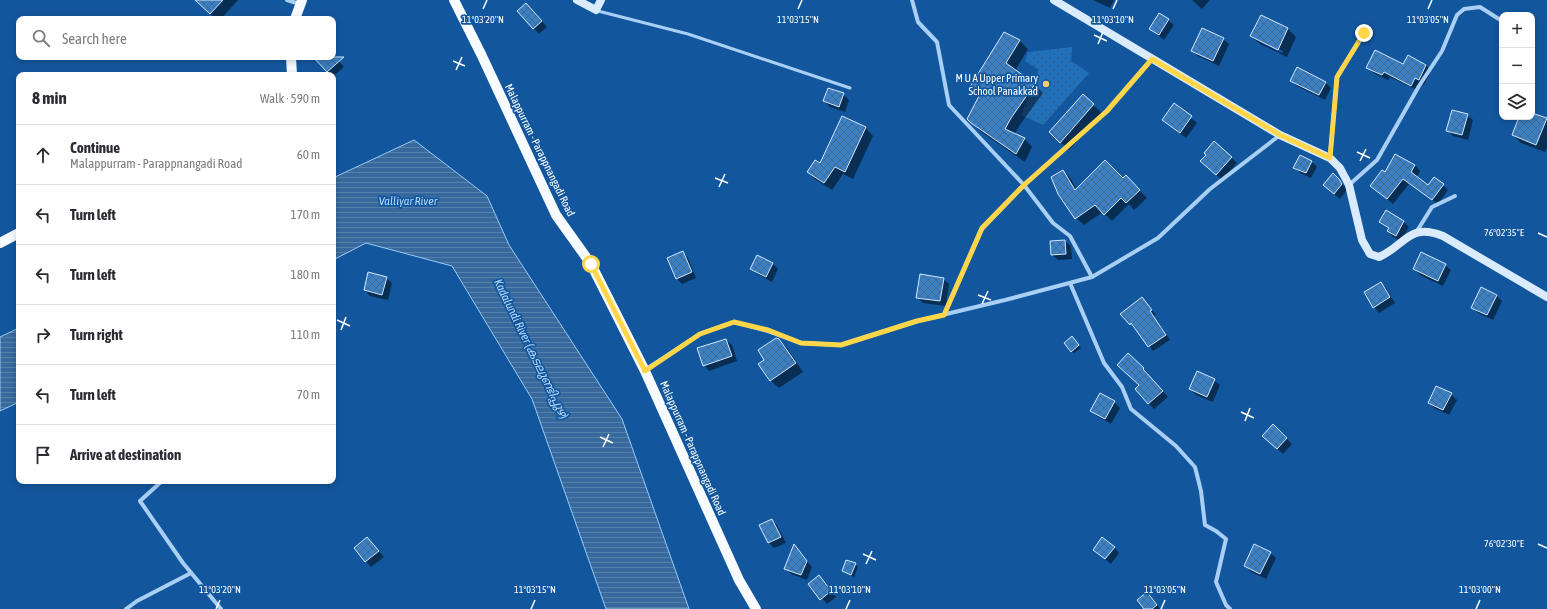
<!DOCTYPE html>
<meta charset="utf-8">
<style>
body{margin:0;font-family:"Asap Condensed","Noto Sans Malayalam",sans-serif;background:#f7f7f7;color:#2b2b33}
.controls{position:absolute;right:12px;top:12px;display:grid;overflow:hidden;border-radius:8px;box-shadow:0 2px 6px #0003}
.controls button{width:36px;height:36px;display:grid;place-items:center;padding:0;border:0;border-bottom:1px solid #e1e1e2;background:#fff;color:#2b2b33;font:20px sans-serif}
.stop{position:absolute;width:12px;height:12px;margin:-9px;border:3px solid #ffd54a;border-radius:50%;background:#fff}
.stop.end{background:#ffd54a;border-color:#fff;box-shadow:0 1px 4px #0008}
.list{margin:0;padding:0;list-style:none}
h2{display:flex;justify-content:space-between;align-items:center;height:52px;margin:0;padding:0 16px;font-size:17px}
h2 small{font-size:13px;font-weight:400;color:#7c7c81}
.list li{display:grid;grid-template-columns:26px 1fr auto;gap:12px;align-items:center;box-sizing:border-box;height:60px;padding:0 16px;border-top:1px solid #e1e1e2}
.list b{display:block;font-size:15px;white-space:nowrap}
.list p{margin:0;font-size:13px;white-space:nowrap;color:#7c7c81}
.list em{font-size:13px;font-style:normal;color:#7c7c81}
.icon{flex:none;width:22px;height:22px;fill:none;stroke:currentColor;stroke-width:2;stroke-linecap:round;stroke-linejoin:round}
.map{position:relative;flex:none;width:1547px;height:609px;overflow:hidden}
.search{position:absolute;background:#fff;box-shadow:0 2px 6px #0003;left:16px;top:16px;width:320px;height:44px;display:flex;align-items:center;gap:10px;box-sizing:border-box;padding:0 14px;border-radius:8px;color:#7c7c81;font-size:15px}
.panel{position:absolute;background:#fff;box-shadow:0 2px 6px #0003;left:16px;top:72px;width:320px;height:412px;border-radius:8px}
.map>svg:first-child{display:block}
.park{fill:url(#park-dots)}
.water{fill:url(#water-rules);stroke:#9bcbf7}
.shadow{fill:#0007;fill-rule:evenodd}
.building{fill:url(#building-cross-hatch);stroke:#d2e8fe}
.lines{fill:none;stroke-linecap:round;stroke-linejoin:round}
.lane{stroke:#a9cff4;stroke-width:3}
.street{stroke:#a9cff4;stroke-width:4}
.secondary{stroke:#d9ebfd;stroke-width:8}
.primary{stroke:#f7faff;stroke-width:10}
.route{stroke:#ffd54a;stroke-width:5}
.ticks{fill:none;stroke:#fff;stroke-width:1.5}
.poi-dot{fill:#ffcc6d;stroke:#12579e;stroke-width:1.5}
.labels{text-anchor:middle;stroke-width:3.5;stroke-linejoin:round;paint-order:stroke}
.poi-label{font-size:11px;fill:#fff;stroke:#12579e;text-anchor:end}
.street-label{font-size:11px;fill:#fff;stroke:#12579e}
.water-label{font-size:12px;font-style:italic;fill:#b6d9fb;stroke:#12579e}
.ticks-label{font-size:10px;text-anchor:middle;fill:#fff;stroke:#12579e;stroke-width:3.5;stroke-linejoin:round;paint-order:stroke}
</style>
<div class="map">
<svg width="1547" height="609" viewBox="0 0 1547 609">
<defs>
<pattern id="park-dots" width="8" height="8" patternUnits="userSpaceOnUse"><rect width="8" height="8" fill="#2170bb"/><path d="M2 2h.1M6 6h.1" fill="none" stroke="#395c7e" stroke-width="1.8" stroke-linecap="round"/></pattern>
<pattern id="water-rules" width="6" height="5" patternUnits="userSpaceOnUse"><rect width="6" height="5" fill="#37699c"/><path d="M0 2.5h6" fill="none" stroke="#5580ab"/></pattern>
<pattern id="building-cross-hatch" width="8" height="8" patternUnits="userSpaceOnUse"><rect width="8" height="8" fill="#3b80c5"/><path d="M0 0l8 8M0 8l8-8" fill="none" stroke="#43698f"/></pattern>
</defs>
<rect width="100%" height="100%" fill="#12579e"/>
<path class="park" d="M1072,47L1071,61L1089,73L1043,125L1021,115L1037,78L1038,69L1025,61L1028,52Z"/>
<g class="water">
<path d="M414,140L487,196L509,245L622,419L689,609H606L532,399L452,266L366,243L333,260V178Z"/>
<path d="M19,328V402L0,411V337Z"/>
</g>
<g class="shadow">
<path d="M195,0H238L221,19H216Z"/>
<path d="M1093,0H1114L1110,8Z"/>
<path d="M1192,0H1210L1202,9Z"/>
<path d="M532,10L547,27L539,34L518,11Z"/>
<path d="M1261,16L1288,29L1296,37L1287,57L1260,44L1251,36ZM1260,40L1283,51L1282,53L1260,42Z"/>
<path d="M1168,20L1174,25L1164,40L1150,29Z"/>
<path d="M1004,33L1020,41L1028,49L1015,71L1035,85L1043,93L1019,126L1015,134L1024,138L1032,147L1025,162L980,131L968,119L979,99L970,90Z"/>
<path d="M1223,39L1229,44L1219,66L1198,56L1192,50Z"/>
<path d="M333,54L344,67L333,77V75H331L317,60L321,57H333Z"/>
<path d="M1404,65H1426L1431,71L1424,85L1420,83L1417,90L1390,77L1388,80L1373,73L1368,67Z"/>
<path d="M1291,81L1325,82L1331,88L1325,100L1297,86Z"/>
<path d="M843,94L849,100L845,112L830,107L824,101Z"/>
<path d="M1083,96L1102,113L1069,150L1058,140Z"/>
<path d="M1174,105L1197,123L1186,138L1163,120Z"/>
<path d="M1532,114L1547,120V147L1545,152L1521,143L1513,135L1520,117H1532Z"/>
<path d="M1467,115L1473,120L1468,140L1453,136L1448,131Z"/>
<path d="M842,117L866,128L873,136L853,179L843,174L832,190L816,180L808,172L820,164Z"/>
<path d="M1215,143L1237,163L1222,180L1207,166Z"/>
<path d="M1311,161L1317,167L1311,178L1300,173L1295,167Z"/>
<path d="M1415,165L1420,171L1417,177L1429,186L1443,185L1448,190L1438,204L1409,184L1393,204L1377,191L1385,174Z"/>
<path d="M1063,171L1071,179L1077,190L1123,179L1126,177L1147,198L1134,210L1129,204L1112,221L1103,212L1084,225L1076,218Z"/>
<path d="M1339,179L1347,190L1340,199L1324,185Z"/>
<path d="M1386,212L1404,222L1409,227L1401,241L1393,237L1388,231L1389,229L1380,222Z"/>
<path d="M1065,241L1071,246L1072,259L1058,260L1052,255Z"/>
<path d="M682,252L688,258L696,278L682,284L677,279Z"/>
<path d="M758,256L773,264L778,269L772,282L757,274L751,269Z"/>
<path d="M1445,265L1451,270L1443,286L1420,275L1414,269Z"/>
<path d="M386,278L392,283L388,300L370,296L365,290Z"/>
<path d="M943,279L949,284L946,306L923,303L917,297Z"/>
<path d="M1380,283L1386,288L1395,303L1379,313L1374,307Z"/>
<path d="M1496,295L1502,301L1493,320L1478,313L1472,308Z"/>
<path d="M1147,303L1156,315L1154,316L1170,340L1153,351L1136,328L1122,314Z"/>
<path d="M726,340L732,345L737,361L709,371L704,365Z"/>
<path d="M779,340L787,348L803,372L779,388L770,380L766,360Z"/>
<path d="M1074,340L1081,348L1074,353L1071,351Z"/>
<path d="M1128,354L1149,374L1148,375L1168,397L1154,409L1136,389L1141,385Z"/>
<path d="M1214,380L1220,385L1213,402L1196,395L1190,389Z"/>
<path d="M1451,394L1457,400L1449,415L1434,408L1429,403Z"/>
<path d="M1114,402L1120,408L1111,424L1097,416L1091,410Z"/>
<path d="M1273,425L1292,444L1283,454L1264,436Z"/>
<path d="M772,520L777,525L786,543L774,548L769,543L760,525Z"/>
<path d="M367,538L384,557L371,567L355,549Z"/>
<path d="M794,546L812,567L807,580L791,574L785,568Z"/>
<path d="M1114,547L1119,553L1111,564L1094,550Z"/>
<path d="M1270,553L1276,558L1266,579L1251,572L1245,566Z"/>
<path d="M855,564L858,567L854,577L843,571Z"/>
<path d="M824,582L836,597L827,604L810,584Z"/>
<path d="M1146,593L1152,598L1160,609H1145Z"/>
</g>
<g class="building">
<path d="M195,0H223L210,14Z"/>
<path d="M526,3L542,21L533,29L517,11Z"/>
<path d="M1159,13L1169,19L1159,35L1149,29Z"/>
<path d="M1261,15L1288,28L1278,50L1250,36Z"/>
<path d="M1202,28L1224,38L1213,61L1191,51Z"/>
<path d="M1004,32L1020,40L1006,63L1035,84L1011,118L1005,129L1025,138L1016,154L971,123L967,119L979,96L968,90Z"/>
<path d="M1375,50L1403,64L1408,55L1426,65L1419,80L1415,78L1411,86L1384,72L1382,75L1366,68Z"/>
<path d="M313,57H344L327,72Z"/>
<path d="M1297,67L1326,82L1319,95L1290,81Z"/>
<path d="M828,88L844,93L839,107L823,101Z"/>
<path d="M1083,94L1094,104L1060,143L1049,132Z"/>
<path d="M1174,103L1192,116L1180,133L1162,120Z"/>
<path d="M1452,110L1468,114L1462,135L1446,131Z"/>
<path d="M1532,113L1547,118L1536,145L1512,135L1519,117H1532Z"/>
<path d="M842,116L866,127L845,172L835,167L824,183L807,172L815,160L820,163Z"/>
<path d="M1214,141L1232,157L1216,175L1200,161L1206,155L1204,153Z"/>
<path d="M1395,154L1415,165L1411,172L1428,185L1434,177L1444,184L1432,200L1403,179L1387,199L1370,186L1382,170L1385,172Z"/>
<path d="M1300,155L1312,161L1306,173L1293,168Z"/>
<path d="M1105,160L1123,178L1126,175L1140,190L1126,203L1121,198L1104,215L1095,205L1075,219L1058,194L1051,177L1063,170L1075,190Z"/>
<path d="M1333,173L1339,179L1342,184L1334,194L1323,185Z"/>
<path d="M1386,210L1404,221L1396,236L1387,231L1389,228L1379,222Z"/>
<path d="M1065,240L1066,254L1051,255L1050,241Z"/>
<path d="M683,251L692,272L676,279L667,258Z"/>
<path d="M1421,252L1446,264L1438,281L1413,269Z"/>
<path d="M757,255L773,263L766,277L750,269Z"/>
<path d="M368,272L387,277L382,295L364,290Z"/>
<path d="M920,274L944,278L940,301L916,298Z"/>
<path d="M1381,282L1390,297L1373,308L1364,292Z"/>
<path d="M1481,287L1497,295L1487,315L1471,308Z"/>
<path d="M1142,297L1152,310L1150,311L1166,335L1148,347L1131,323L1130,325L1120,314Z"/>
<path d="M1072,336L1079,345L1071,352L1064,343Z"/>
<path d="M776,338L779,339L796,363L770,381L758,364L764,360L758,350Z"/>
<path d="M726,339L732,356L703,366L697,348Z"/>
<path d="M1128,353L1144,368L1143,369L1163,391L1148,404L1135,389L1139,385L1117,365Z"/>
<path d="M1197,371L1215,379L1207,397L1189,389Z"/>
<path d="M1436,386L1452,393L1443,410L1428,403Z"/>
<path d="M1100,393L1115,401L1105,419L1090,411Z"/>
<path d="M1273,424L1287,438L1277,449L1262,436Z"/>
<path d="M772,519L781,537L768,543L759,525Z"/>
<path d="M367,537L379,551L365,562L354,548Z"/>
<path d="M1102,537L1115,547L1105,559L1093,550Z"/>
<path d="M794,544L807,561L801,575L784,569Z"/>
<path d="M1254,544L1271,552L1260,574L1244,566Z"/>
<path d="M846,560L856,563L851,575L842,571Z"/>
<path d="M819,575L831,591L820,600L808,584Z"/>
<path d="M1147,592L1157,605L1152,609H1144L1137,600Z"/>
</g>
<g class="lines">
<path class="lane" d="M598,11L688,34L850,88"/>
<g class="street">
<path d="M287,0L300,4"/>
<path d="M912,0L918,22L937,42L949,105L1024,185L1053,223L1070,236L1092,277"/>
<path d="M1330,157L1337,77L1364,33"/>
<path d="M1349,185L1377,160L1419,86L1442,51L1457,15L1464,9L1480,7L1502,21"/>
<path d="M1417,231L1432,207L1455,196"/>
<path d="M1070,283L1104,363L1122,387L1131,409L1176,446L1195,467L1201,491L1205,525L1216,531L1226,539L1216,582L1226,605L1230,609"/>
<path d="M944,315L982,229L1024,185L1107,111L1152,59"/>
<path d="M645,370L700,334L734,322L768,331L801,343L841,345L917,321L1005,300L1092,277L1158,238L1210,189L1280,135"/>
<path d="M162,481L140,501L183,563L221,609"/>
<path d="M126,609L137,601L191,573"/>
</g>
<g class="secondary">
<path d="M577,0L596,10L601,0"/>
<path d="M1054,0L1280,135L1330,158L1340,168L1349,185L1362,240L1370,254L1379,257C1406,245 1409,222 1443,236L1547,297"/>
</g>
<g class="primary">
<path d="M454,0L482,56L556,215L591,264L645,371L739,580L756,609"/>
<path d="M295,19L302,0"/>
<path d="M291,57L292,75"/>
<path d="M0,243L19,233"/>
</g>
</g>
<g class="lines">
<path class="route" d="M591,264L645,371L700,334L734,322L768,330L801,343L841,345L917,321L944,315L982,228L1024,185L1107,111L1152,59L1280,135L1330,158L1337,77L1364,33"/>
</g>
<path class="ticks" d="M483,9L487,0M798,9L802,0M1113,9L1117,0M1428,9L1432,0M1094,35L1107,41M1098,44L1103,32M453,61L465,66M456,70L462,57M1357,152L1370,158M1360,161L1366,149M715,178L728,183M719,187L725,174M1538,233L1547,237M978,295L991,300M982,304L988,291M337,320L350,326M341,330L346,317M1241,412L1254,418M1245,421L1250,408M600,437L613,443M603,447L609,434M1538,544L1547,548M863,554L876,560M866,564L872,551M216,609L220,600M531,609L535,600M846,609L850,600M1161,609L1165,600M1476,609L1480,600"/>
<circle class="poi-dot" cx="1046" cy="84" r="4"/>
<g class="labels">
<g class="poi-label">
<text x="1038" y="82">M U A Upper Primary<tspan x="1038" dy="13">School Panakkad</tspan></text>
</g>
<g class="street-label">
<text transform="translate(540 150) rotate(64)" y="4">Malappurram - Parappnangadi Road</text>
<text transform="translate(693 448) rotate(66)" y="4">Malappurram - Parappnangadi Road</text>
</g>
<g class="water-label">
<text x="408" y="205">Valliyar River</text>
<text transform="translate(531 349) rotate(64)" y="4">Kadalundi River (കടലുണ്ടിപ്പുഴ)</text>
</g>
</g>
<g class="ticks-label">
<text x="483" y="23">11°03'20"N</text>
<text x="798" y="23">11°03'15"N</text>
<text x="1113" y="23">11°03'10"N</text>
<text x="1428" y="23">11°03'05"N</text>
<text x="1504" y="236">76°02'35"E</text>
<text x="1504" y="547">76°02'30"E</text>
<text x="220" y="593">11°03'20"N</text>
<text x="535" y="593">11°03'15"N</text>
<text x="850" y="593">11°03'10"N</text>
<text x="1165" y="593">11°03'05"N</text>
<text x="1480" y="593">11°03'00"N</text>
</g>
</svg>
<div class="controls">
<button>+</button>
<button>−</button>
<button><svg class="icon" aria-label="layers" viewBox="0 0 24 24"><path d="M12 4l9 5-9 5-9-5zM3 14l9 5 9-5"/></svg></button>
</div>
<div class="stop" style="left:591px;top:264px"></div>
<div class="stop end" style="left:1364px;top:33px"></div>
<div class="search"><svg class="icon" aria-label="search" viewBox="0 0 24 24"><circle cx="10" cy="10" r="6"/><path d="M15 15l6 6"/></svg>Search here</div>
<section class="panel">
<h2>8 min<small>Walk · 590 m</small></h2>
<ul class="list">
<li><svg class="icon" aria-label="ahead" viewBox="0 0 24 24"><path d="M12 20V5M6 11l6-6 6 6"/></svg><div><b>Continue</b><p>Malappurram - Parappnangadi Road</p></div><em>60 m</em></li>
<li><svg class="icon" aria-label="left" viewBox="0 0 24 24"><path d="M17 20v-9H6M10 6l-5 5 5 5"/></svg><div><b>Turn left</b></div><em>170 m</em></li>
<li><svg class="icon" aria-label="left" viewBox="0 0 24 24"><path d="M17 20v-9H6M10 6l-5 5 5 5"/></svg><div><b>Turn left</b></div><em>180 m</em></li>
<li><svg class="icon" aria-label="right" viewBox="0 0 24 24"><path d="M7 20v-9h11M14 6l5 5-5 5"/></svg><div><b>Turn right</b></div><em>110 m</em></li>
<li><svg class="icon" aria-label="left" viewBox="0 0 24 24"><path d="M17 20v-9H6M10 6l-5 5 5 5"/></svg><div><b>Turn left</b></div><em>70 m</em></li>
<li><svg class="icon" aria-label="arrive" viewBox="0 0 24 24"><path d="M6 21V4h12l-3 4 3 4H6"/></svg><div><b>Arrive at destination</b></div></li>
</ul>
</section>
</div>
